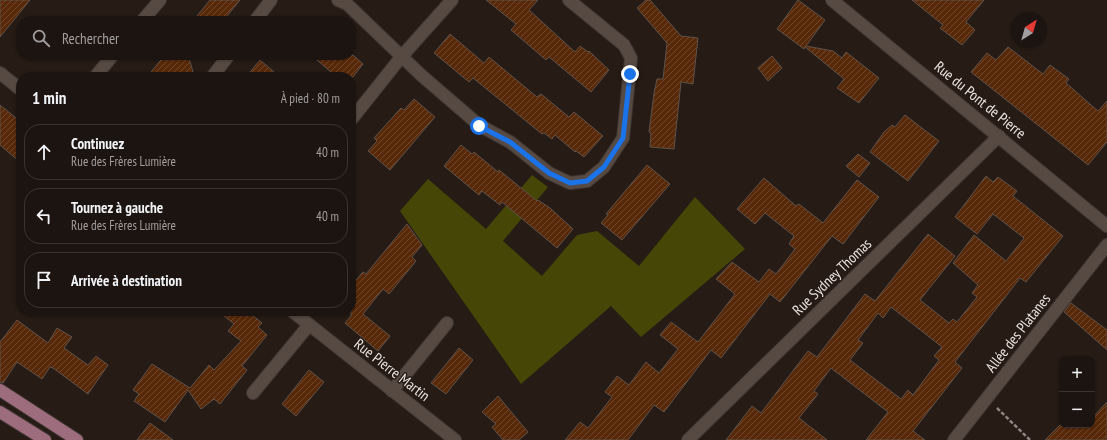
<!DOCTYPE html>
<html lang="fr">
<meta charset="utf-8">
<style>
body{margin:0;font-family:"PT Sans Narrow",sans-serif;background:#251d19;color:#f1f3f6}
.controls{position:absolute;right:12px;bottom:12px;display:grid;overflow:hidden;border-radius:8px;box-shadow:0 1px 3px #0004}
.controls button{width:36px;height:36px;display:grid;place-items:center;padding:0;border:0;border-bottom:1px solid #3a3330;background:#1c1410;color:#f1f3f6;font:20px sans-serif}
.compass{position:absolute;left:1011px;top:12px;width:36px;height:36px;border-radius:50%;background:#1c1410;box-shadow:0 1px 3px #0004;rotate:37deg}
.stop{position:absolute;width:12px;height:12px;margin:-9px;border:3px solid #1a73e8;border-radius:50%;background:#fff}
.stop.end{background:#1a73e8;border-color:#fff;box-shadow:0 1px 4px #0008}
.list{margin:0;padding:0;list-style:none}
h2{display:flex;justify-content:space-between;align-items:center;height:52px;margin:0;padding:0 16px;font-size:17px}
h2 small{font-size:13px;font-weight:400;color:#a09e9f}
.list li{display:grid;grid-template-columns:26px 1fr auto;gap:12px;align-items:center;box-sizing:border-box;height:56px;margin:0 8px 8px;padding:0 8px;border:1px solid #3a3330;border-radius:16px}
.list b{display:block;font-size:15px;white-space:nowrap}
.list p{margin:0;font-size:13px;white-space:nowrap;color:#a09e9f}
.list em{font-size:13px;font-style:normal;color:#a09e9f}
.icon{flex:none;width:22px;height:22px;fill:none;stroke:currentColor;stroke-width:2;stroke-linecap:round;stroke-linejoin:round}
.map{position:relative;flex:none;width:1107px;height:440px;overflow:hidden}
.search{position:absolute;background:#1c1410;box-shadow:0 1px 3px #0004;left:16px;top:16px;width:340px;height:44px;display:flex;align-items:center;gap:10px;box-sizing:border-box;padding:0 14px;border-radius:16px;color:#a09e9f;font-size:15px}
.panel{position:absolute;background:#1c1410;box-shadow:0 1px 3px #0004;left:16px;top:72px;width:340px;height:244px;border-radius:16px}
.map>svg:first-child{display:block}
.grass{fill:#464707}
.building{fill:url(#building-hatch);stroke:#5e5149;fill-rule:evenodd}
.lines{fill:none;stroke-linecap:round;stroke-linejoin:round}
.minor-casing{stroke:#403734;stroke-width:14}
.major-casing{stroke:#403734;stroke-width:14}
.path{stroke:#8e8580;stroke-width:2.5;stroke-dasharray:4 2;stroke-linecap:butt}
.minor{stroke:#574a43;stroke-width:12}
.major{stroke:#9d6c7d;stroke-width:12}
.route{stroke:#1a73e8;stroke-width:5}
.labels{text-anchor:middle;stroke-width:3;stroke-linejoin:round;paint-order:stroke}
.street-label{font-size:15px;fill:#ece4e0;stroke:#261b15}
</style>
<div class="map">
<svg width="1107" height="440" viewBox="0 0 1107 440">
<defs>
<pattern id="building-hatch" width="6" height="6" patternUnits="userSpaceOnUse"><rect width="6" height="6" fill="#572909"/><path d="M-1 1l2-2M0 6l6-6M5 7l2-2" fill="none" stroke="#6f482d"/></pattern>
</defs>
<rect width="100%" height="100%" fill="#261b15"/>
<path class="grass" d="M532,175L548,187L503,241L542,276L577,235L597,231L639,266L695,197L745,249L641,337L611,306L521,384L400,211L428,179L486,229Z"/>
<g class="building">
<path d="M0,0H30L0,37Z"/>
<path d="M210,0H240L223,21H193Z"/>
<path d="M486,0H538L529,10L575,52L580,46L588,52L589,51L609,70L591,92L549,57L546,60L511,30L516,24Z"/>
<path d="M646,0H650L681,36L698,38L693,84L681,82L674,149L650,147L651,133L649,132L654,93L657,79H663L667,43L637,8Z"/>
<path d="M798,0L825,20L806,46L833,51L842,58L846,52L879,78L859,103L837,88L844,79L805,47L804,49L777,29Z"/>
<path d="M912,0H984L966,22L975,30L962,45L940,28L943,25Z"/>
<path d="M450,34L484,63L489,57L537,97L541,94L569,117L574,112L603,136L584,157L576,151L575,152L555,135L552,139L544,133L542,134L473,78L469,82L434,53Z"/>
<path d="M1008,47L1043,74L1050,65L1069,79L1066,83L1098,111L1107,101V142L1088,165L971,72L987,53L996,60Z"/>
<path d="M165,55H188L194,75L147,77Z"/>
<path d="M311,55H353L363,64L353,77H337Z"/>
<path d="M772,56L782,68L768,81L758,68Z"/>
<path d="M260,60L280,77H246Z"/>
<path d="M414,99L435,117L390,170L368,151L377,141L374,138L401,108L404,110Z"/>
<path d="M0,105L21,122V163L0,145Z"/>
<path d="M905,115L939,141L908,181L870,152L884,132L892,125L895,127Z"/>
<path d="M461,145L472,154L474,152L498,172L499,170L537,201L538,200L550,208L573,229L557,248L502,202L500,205L482,191L479,195L444,166Z"/>
<path d="M858,154L870,163L859,177L846,166Z"/>
<path d="M647,165L670,184L622,240L601,223L608,215L606,214Z"/>
<path d="M986,176L993,182L998,177L1017,191L1013,196L1063,236L1026,282L1020,278L955,362L962,368L913,431L925,440H866L888,412L831,368L814,391L818,394L799,418L827,440H726L752,406L761,413L808,351L817,357L865,294L875,301L928,234L955,256L920,300L949,323L953,319L957,322L977,297L972,293L978,285L953,263L974,235L1006,261L1024,238L993,214L977,234L955,217ZM891,307L942,347L934,356L939,360L913,395L908,390L901,399L850,360L863,343L858,340L878,313L883,318Z"/>
<path d="M764,178L796,206L799,204L823,223L857,180L879,197L843,244L832,236L780,302L770,294L721,358L711,350L664,412L654,405L628,440H565L580,422L588,428L612,397L605,392L617,376L629,385L646,362L659,373L678,349L660,335L671,322L698,342L735,294L716,279L732,262L759,282L769,269L776,274L795,249L789,244L794,236L765,213L755,224L737,209Z"/>
<path d="M407,224L422,245L412,257L416,261L389,294L383,289L363,314L390,336L378,351L345,323L351,316V286L363,272L366,274Z"/>
<path d="M1071,303L1107,330V350L1064,312Z"/>
<path d="M218,311H247L262,323L258,327L267,335L242,366L247,370L220,404L214,399L201,409L188,390L165,422L134,401L139,394L133,390L152,364L190,388L209,365L214,370L241,341L228,331L234,324Z"/>
<path d="M17,320L48,343L57,328L72,337L64,348L88,365L96,356L108,365L88,394L53,368L50,367L42,379L17,362L3,383H0V342Z"/>
<path d="M459,348L473,360L446,394L431,383Z"/>
<path d="M309,370L324,382L296,416L282,404Z"/>
<path d="M498,396L528,432L519,440H503L492,427L496,424L482,412Z"/>
<path d="M1107,402V440H1045L1060,425H1092V418Z"/>
<path d="M150,423L173,440H137Z"/>
</g>
<g class="lines">
<defs>
<g id="minor">
<path d="M338,0L347,4L421,75L479,125L510,142L549,173L570,183L587,181L604,167L623,138L631,58L624,45L569,0"/>
<path d="M832,0L1107,226"/>
<path d="M142,21L160,0"/>
<path d="M255,21L271,0"/>
<path d="M0,73L21,90"/>
<path d="M95,77L113,55"/>
<path d="M212,77L229,55"/>
<path d="M351,120L402,56L452,0"/>
<path d="M292,311L455,440"/>
<path d="M392,391L447,323"/>
<path d="M253,393L309,325"/>
<path d="M688,440L999,136"/>
<path d="M954,440L1107,245"/>
</g>
<g id="major">
<path d="M0,390L77,440"/>
<path d="M0,412L45,440"/>
</g>
</defs>
<use href="#minor" class="minor-casing"/>
<use href="#major" class="major-casing"/>
<path class="path" d="M997,408L1030,440"/>
<use href="#minor" class="minor"/>
<use href="#major" class="major"/>
</g>
<g class="lines">
<path class="route" d="M479,126L510,142L549,173L570,183L587,181L604,167L623,138L630,74"/>
</g>
<g class="labels">
<g class="street-label">
<text transform="translate(980 100) rotate(39)" y="5">Rue du Pont de Pierre</text>
<text transform="translate(832 277) rotate(-44)" y="5">Rue Sydney Thomas</text>
<text transform="translate(1018 333) rotate(-52)" y="5">Allée des Platanes</text>
<text transform="translate(392 370) rotate(38)" y="5">Rue Pierre Martin</text>
</g>
</g>
</svg>
<div class="controls">
<button>+</button>
<button>−</button>
</div>
<svg class="compass" viewBox="-18 -18 36 36"><path d="M0-13l5 13h-10z" fill="#e53935"/><path d="M0 13l5-13h-10z" fill="#a09e9f"/></svg>
<div class="stop" style="left:479px;top:126px"></div>
<div class="stop end" style="left:630px;top:74px"></div>
<div class="search"><svg class="icon" aria-label="search" viewBox="0 0 24 24"><circle cx="10" cy="10" r="6"/><path d="M15 15l6 6"/></svg>Rechercher</div>
<section class="panel">
<h2>1 min<small>À pied · 80 m</small></h2>
<ul class="list">
<li><svg class="icon" aria-label="ahead" viewBox="0 0 24 24"><path d="M12 20V5M6 11l6-6 6 6"/></svg><div><b>Continuez</b><p>Rue des Frères Lumière</p></div><em>40 m</em></li>
<li><svg class="icon" aria-label="left" viewBox="0 0 24 24"><path d="M17 20v-9H6M10 6l-5 5 5 5"/></svg><div><b>Tournez à gauche</b><p>Rue des Frères Lumière</p></div><em>40 m</em></li>
<li><svg class="icon" aria-label="arrive" viewBox="0 0 24 24"><path d="M6 21V4h12l-3 4 3 4H6"/></svg><div><b>Arrivée à destination</b></div></li>
</ul>
</section>
</div>
